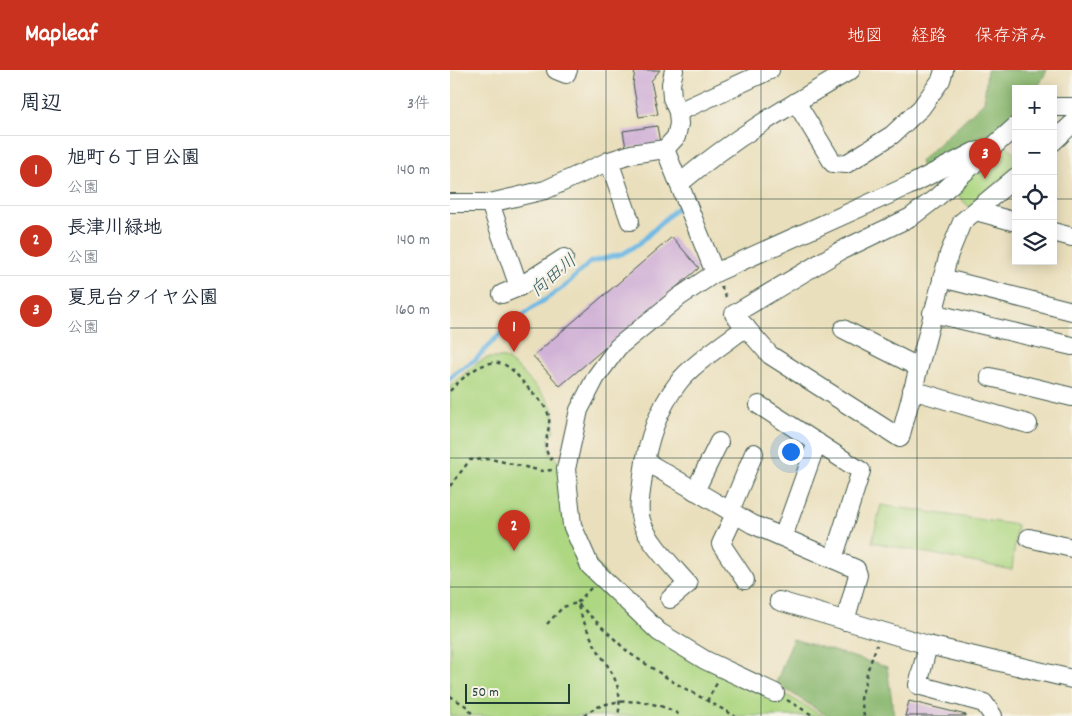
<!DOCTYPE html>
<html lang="ja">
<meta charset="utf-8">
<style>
body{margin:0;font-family:Dekko,"Klee One",sans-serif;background:#f6f6f7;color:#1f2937}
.controls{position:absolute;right:15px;top:15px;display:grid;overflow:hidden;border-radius:0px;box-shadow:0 2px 12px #0003}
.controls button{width:45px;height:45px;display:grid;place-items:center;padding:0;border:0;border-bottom:1px solid #e0e1e3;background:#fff;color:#1f2937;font:25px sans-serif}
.scale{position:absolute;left:15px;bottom:12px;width:105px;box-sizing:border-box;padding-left:5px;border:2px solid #1f3d34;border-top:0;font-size:14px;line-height:18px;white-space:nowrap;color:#1f3d34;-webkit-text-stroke:4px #f7f3e8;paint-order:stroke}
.you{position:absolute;left:340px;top:381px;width:18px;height:18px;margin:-12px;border:4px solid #fff;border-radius:50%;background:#1a73e8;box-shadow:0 0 0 8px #1a73e833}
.badge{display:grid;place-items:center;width:32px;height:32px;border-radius:50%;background:#c8321e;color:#fff;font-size:16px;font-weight:700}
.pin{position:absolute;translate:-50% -41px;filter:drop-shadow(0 1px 2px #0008)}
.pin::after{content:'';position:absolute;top:26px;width:18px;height:15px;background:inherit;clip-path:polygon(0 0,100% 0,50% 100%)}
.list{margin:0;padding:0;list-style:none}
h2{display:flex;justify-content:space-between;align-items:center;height:65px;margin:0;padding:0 20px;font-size:21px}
h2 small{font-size:16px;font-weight:400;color:#747a83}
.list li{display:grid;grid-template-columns:32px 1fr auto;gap:15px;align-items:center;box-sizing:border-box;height:70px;padding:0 20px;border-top:1px solid #e0e1e3}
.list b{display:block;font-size:19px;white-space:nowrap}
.list p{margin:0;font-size:16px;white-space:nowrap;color:#747a83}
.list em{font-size:16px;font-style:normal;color:#747a83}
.icon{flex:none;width:28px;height:28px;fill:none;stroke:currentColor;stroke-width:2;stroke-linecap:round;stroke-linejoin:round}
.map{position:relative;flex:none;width:622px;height:646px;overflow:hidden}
header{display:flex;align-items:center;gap:30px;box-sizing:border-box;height:70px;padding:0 25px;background:#c8321e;color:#fff}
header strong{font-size:24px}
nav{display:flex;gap:28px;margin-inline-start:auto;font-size:18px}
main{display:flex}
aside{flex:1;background:#fff}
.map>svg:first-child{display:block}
.green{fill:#aed782;stroke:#668a5b}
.forest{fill:#8ab870;stroke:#547a52}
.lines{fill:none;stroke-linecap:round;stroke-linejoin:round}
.stream{stroke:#6bb7e4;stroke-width:4.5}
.building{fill:#d1b2d7}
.minor-casing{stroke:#3d5548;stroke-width:20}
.path{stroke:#3d5548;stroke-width:2.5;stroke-dasharray:4 4;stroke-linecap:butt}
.minor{stroke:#fff;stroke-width:18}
.grid{fill:none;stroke:#1f3d34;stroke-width:1;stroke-opacity:0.55}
.labels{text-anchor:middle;stroke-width:4;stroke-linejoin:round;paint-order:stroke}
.water-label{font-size:18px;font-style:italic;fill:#325c60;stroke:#f7f3e8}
</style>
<header>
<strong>Mapleaf</strong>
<nav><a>地図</a><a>経路</a><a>保存済み</a></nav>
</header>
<main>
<aside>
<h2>周辺<small>3件</small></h2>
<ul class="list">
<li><span class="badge">1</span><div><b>旭町６丁目公園</b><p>公園</p></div><em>140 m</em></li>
<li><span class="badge">2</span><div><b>長津川緑地</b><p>公園</p></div><em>140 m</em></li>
<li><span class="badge">3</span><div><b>夏見台タイヤ公園</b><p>公園</p></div><em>160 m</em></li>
</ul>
</aside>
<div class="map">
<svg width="622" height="646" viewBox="0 0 622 646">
<rect width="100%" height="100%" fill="#f7f3e8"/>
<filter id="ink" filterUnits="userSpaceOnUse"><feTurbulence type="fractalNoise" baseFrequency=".02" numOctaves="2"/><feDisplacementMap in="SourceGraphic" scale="10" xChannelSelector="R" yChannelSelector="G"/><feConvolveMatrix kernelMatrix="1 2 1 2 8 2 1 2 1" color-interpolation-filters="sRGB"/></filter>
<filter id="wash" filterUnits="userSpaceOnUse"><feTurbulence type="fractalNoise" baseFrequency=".0096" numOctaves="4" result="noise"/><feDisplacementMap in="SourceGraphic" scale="20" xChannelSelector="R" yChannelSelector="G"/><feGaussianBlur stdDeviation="1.12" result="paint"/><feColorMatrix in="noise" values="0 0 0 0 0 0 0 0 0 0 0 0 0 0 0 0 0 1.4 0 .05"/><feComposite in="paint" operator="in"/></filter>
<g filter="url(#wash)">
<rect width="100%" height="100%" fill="#eadfbc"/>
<g class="green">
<path d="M555,73L566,85V98L521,139L503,120Z"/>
<path d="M37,288H55L69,299L97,329L104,342V360L100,368V383L111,394L119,460L207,566L326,619L373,646H0V316L27,293Z"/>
<path d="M431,435L567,455L562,500L422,472Z"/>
</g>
<g class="forest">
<path d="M537,0H597L587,19H566V50L535,76L472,98L470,91L534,32Z"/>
<path d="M343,569L437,597L444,646H377L326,613Z"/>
</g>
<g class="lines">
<path class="stream" d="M0,309L5,303L26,289L45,269L77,242L114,217L140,192L172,184L189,174L230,135"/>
</g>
<g id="blocks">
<g class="building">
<path d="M185,0H210L201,11L208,44L189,47L183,14Z"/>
<path d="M207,56L210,73L176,78L173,61Z"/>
<path d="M222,167L249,198L110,316L83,286Z"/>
<path d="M459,631L516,645V646H455Z"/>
</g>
</g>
</g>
<g filter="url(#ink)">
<use href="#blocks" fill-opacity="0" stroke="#3d5548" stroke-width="1"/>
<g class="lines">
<defs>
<g id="minor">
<path d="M106,0L116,4L118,0"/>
<path d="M346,32L383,93L396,94L442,65L471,38L491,10L494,0"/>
<path d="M603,37H622"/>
<path d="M228,42L320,0"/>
<path d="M566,56L486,128L461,147L390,181L284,244L320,285L450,368L499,184L512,152L566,107"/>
<path d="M603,72L622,54"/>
<path d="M215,79L265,203"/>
<path d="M159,91L180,151"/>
<path d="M229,114C283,68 340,35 401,0"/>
<path d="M0,133H40L95,120L159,91L181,84L215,79L226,67L229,54L228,42L222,28L221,14L224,0"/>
<path d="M40,133L69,217L114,188"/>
<path d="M526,141L566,152"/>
<path d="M603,162L622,167"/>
<path d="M492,208L622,241"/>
<path d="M52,224L69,217"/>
<path d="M482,243L622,276"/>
<path d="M393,259L468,297"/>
<path d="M540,307L622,327"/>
<path d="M462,320L578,354"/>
<path d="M309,335L411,401L383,489"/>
<path d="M195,391L302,454L406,499L408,505L395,551"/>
<path d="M245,421L269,372"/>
<path d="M280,441L304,383"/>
<path d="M285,444L271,474L295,510"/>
<path d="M333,467L367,372"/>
<path d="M579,468L622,478"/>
<path d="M220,529L238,514C224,498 196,470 191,450C187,436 192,419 193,405C197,373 208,339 228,313C242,294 277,272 296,257"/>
<path d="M329,531L478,575L622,609"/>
<path d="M478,575L468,615L534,633L543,646"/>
<path d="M325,623L255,590L209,562L140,496L122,455L116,399L129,340L146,307L168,277L229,227L265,203L458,116L524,82L538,80"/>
</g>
</defs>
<use href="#minor" class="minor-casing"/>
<g class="path">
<path d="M271,216L277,229"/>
<path d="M0,321C14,306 40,281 61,299C68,305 73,313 79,319C86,327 97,336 99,347C101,363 89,377 102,390"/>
<path d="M0,416L20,390L41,389L92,401L102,400"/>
<path d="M141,518L127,533C132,548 138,563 146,577C161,602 174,615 168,646"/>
<path d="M97,554L113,537L127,533L179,583L225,613L285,646"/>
<path d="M0,626L16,636L24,646"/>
<path d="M337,630L364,646"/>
<path d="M257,631L267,613"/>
<path d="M134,646C156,624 208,629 231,646"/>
<path d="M414,646L411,629L418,599L427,575"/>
</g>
<use href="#minor" class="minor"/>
</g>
</g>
<path class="grid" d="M156,0V646M311,0V646M467,0V646M0,129H566M603,129H622M0,258H622M0,388H622M0,517H622"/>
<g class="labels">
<g class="water-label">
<text transform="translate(103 205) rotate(-40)" y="6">向田川</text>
</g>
</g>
</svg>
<div class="controls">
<button>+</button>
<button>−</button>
<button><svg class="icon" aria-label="locate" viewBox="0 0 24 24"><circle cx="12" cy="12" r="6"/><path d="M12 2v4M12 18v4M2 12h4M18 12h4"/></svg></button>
<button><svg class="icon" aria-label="layers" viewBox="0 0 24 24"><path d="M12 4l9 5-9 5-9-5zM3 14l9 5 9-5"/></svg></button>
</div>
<div class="scale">50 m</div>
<div class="you"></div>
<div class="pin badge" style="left:64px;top:282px">1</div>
<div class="pin badge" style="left:64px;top:481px">2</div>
<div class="pin badge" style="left:535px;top:109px">3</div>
</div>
</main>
